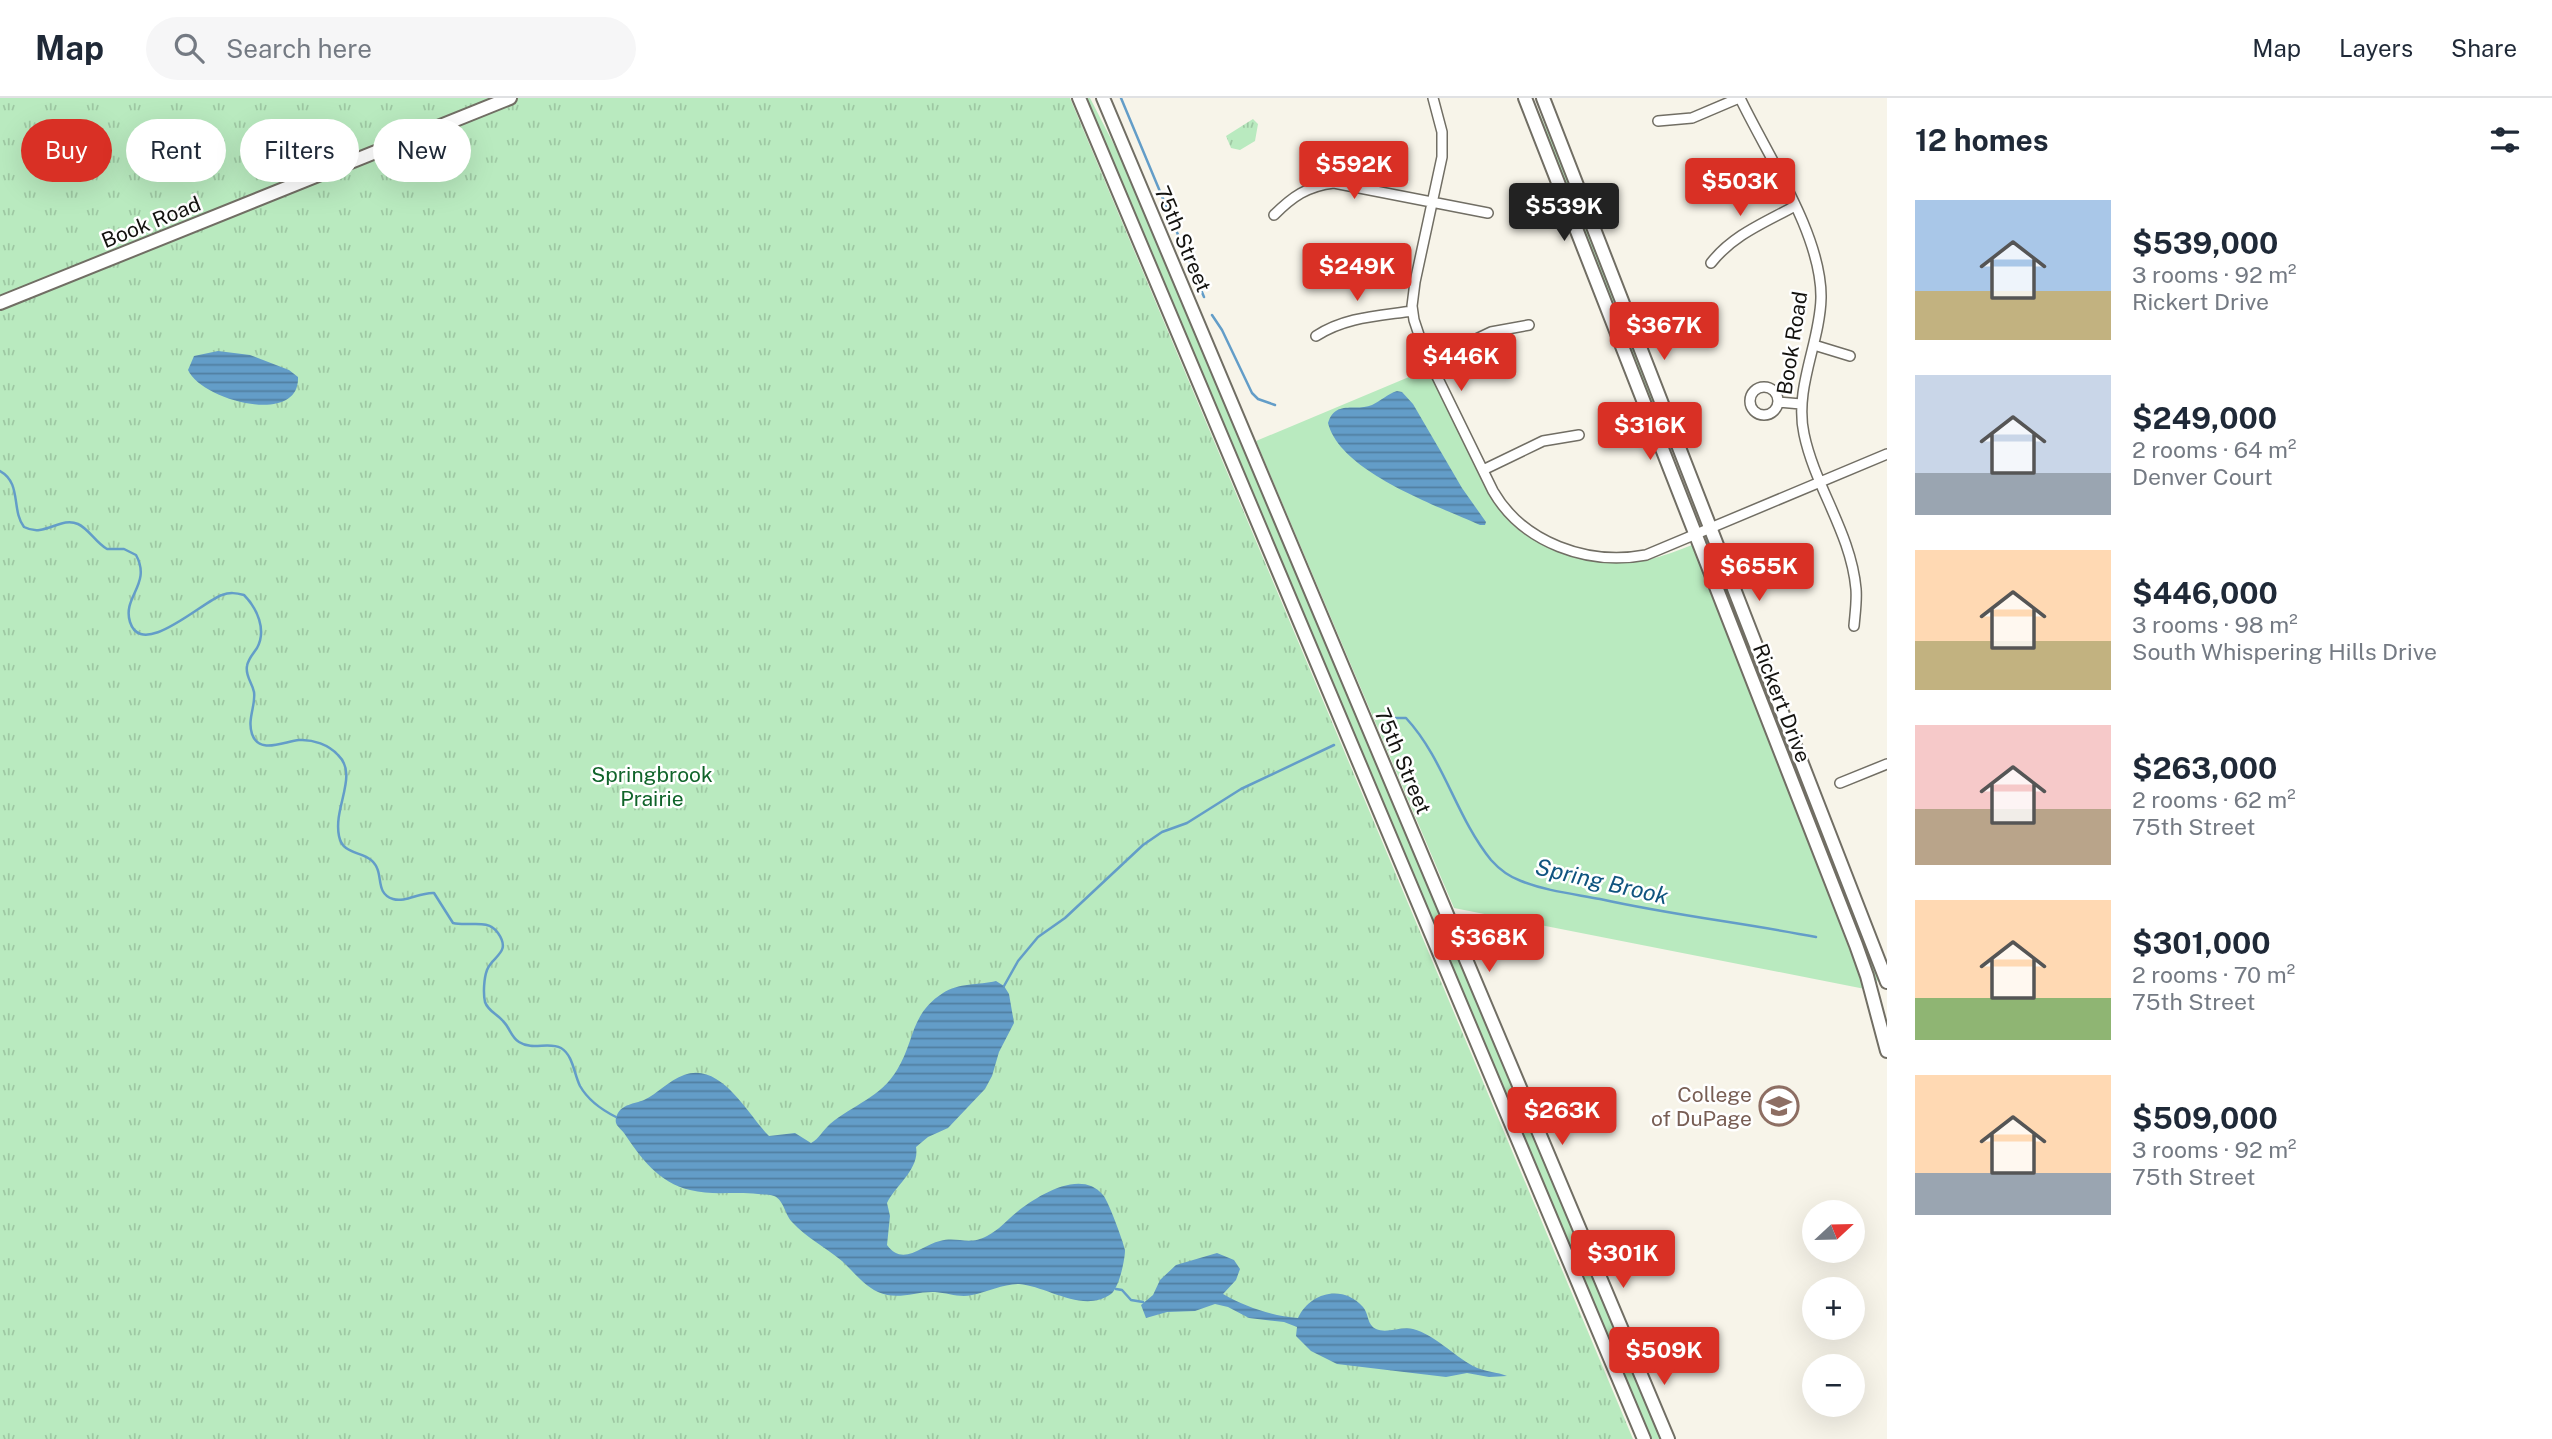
<!DOCTYPE html>
<meta charset="utf-8">
<style>
body{margin:0;font-family:"Public Sans",sans-serif;background:#f6f6f7;color:#1f2937;height:100vh;display:flex;flex-direction:column;font-size:26px;white-space:nowrap}
*{box-sizing:border-box;margin:0}
p{font-size:23px;color:#747a83}
.icon{flex:none;width:38px;height:38px;fill:none;stroke:currentColor;stroke-width:2;stroke-linecap:round;stroke-linejoin:round}
.map{position:relative;flex:1;overflow:hidden}
.drawer{display:flex;flex-direction:column;background:#fff;width:665px}
.drawer>*{flex:none}
.hud{position:absolute;left:21px;top:21px;width:665px;height:63px;display:flex;gap:14px}
.needle{width:46px;rotate:68deg}
.fabs{position:absolute;left:1802px;top:1102px;display:grid;gap:14px}
.fabs a{display:grid;place-items:center;width:63px;height:63px;border-radius:50%;background:#fff;box-shadow:0 7px 28px #0002;font-size:35px}
.price{position:absolute;translate:-50% -60px;padding:0 16px;border-radius:7px;background:#d93025;color:#fff;font-size:23px;line-height:46px;filter:drop-shadow(0 2px 4px #0008)}
.price::after{content:'';position:absolute;left:50%;top:42px;width:21px;height:16px;margin-left:-10px;background:inherit;clip-path:polygon(0 0,100% 0,50% 100%)}
.price.active{background:#222;color:#fff}
ul{padding:0;list-style:none}
li{display:flex;align-items:center;gap:21px;height:175px;padding:0 28px}
li span{display:grid;place-items:center;flex:none;width:196px;height:140px;border-radius:0px;color:#555}
li>.icon{margin-inline-start:auto}
span .icon{width:84px;height:84px;fill:#fffc;stroke-width:1}
li b{font-size:30px}
h2{display:flex;justify-content:space-between;align-items:center;height:84px;padding:0 28px;font-size:30px}
.pill{padding:0 24px;border-radius:32px;background:#fff;box-shadow:0 7px 28px #0002;font-size:24px;line-height:63px}
.pill.active{background:#d93025;color:#fff}
header{display:flex;align-items:center;gap:42px;box-sizing:border-box;height:98px;padding:0 35px;background:#fff;border-bottom:2px solid #e0e1e3}
header strong{font-size:33px}
nav{display:flex;gap:38px;margin-inline-start:auto;font-size:24px}
.search{width:490px;height:63px;background:#f6f6f7;display:flex;align-items:center;gap:18px;box-sizing:border-box;padding:0 24px;border-radius:38px;color:#747a83;font-size:26px}
main{display:flex;flex:1;min-height:0}
.map>svg:first-child{display:block}
.grass{fill:#b9eabf}
.park{fill:url(#park-tufts)}
.water{fill:url(#water-rules)}
.lines{fill:none;stroke-linecap:round;stroke-linejoin:round}
.stream{stroke:#639dc8;stroke-width:2.5}
.street-casing{stroke:#716e64;stroke-width:12}
.secondary-casing{stroke:#716e64;stroke-width:16}
.street{stroke:#fff;stroke-width:9}
.secondary{stroke:#fff;stroke-width:12}
.labels{text-anchor:middle;dominant-baseline:central;stroke-width:5;stroke-linejoin:round;paint-order:stroke}
.street-label{font-size:21px;fill:#13120f;stroke:#fff}
.park-label{font-size:21px;fill:#10642a;stroke:#fff}
.education-label{font-size:21px;fill:#785e54;stroke:#fff;text-anchor:end}
.water-label{font-size:23px;font-style:italic;fill:#0f547f;stroke:#fff}
</style>
<header>
<strong>Map</strong>
<div class="search"><svg class="icon" aria-label="search" viewBox="0 0 24 24"><circle cx="10" cy="10" r="6"/><path d="M15 15l6 6"/></svg>Search here</div>
<nav><a>Map</a><a>Layers</a><a>Share</a></nav>
</header>
<main>
<div class="map">
<svg width="1887" height="1341" viewBox="0 0 1887 1341">
<defs>
<pattern id="park-tufts" width="24" height="20" patternUnits="userSpaceOnUse" patternTransform="scale(1.75)"><rect width="24" height="20" fill="#b9eabf"/><path d="M3 7l-1-3M5 7V3M7 7l1-3M15 17l-1-3M17 17v-4M19 17l1-3" fill="none" stroke="#9ec8a3"/></pattern>
<pattern id="water-rules" width="6" height="5" patternUnits="userSpaceOnUse" patternTransform="scale(1.75)"><rect width="6" height="5" fill="#639dc8"/><path d="M0 2.5h6" fill="none" stroke="#507fa1"/></pattern>
</defs>
<rect width="100%" height="100%" fill="#f7f4e9"/>
<path class="grass" d="M1085 0H1090L1127 72 1663 1341H1650Z
M1539 14 1577 99 1674 353 1639 277 1537 15Z
M1428 271C1441 298 1455 326 1468 353 1482 381 1494 413 1520 433 1537 447 1558 452 1579 457 1627 470 1646 465 1692 447L1865 891 1454 810 1256 343Z
M1732 512 1771 594 1879 879 1877 884Z"/>
<path class="park" d="M0 0H1070L1633 1341H0Z
M1253 21 1258 26 1255 43 1240 52 1231 50 1226 38Z"/>
<path class="water" d="M218 253 250 257 289 272 298 279C300 329 201 302 188 272L194 258Z
M1397 293 1402 294 1413 306 1462 390 1486 424 1485 427H1480C1438 408 1340 374 1328 325 1335 301 1357 314 1372 307 1381 303 1387 296 1397 293Z
M996 883 1004 888 1009 896 1014 925 999 954 992 978 985 991 948 1030 928 1039 916 1049C920 1071 895 1088 887 1105L890 1118 887 1147C903 1169 922 1147 940 1143 957 1138 969 1148 987 1138 999 1132 1007 1122 1017 1114 1037 1098 1081 1070 1103 1097 1108 1102 1123 1143 1125 1152 1125 1162 1119 1190 1111 1196 1083 1216 1047 1188 1019 1186 1003 1186 988 1194 972 1197 960 1200 948 1195 935 1194 915 1193 898 1203 878 1194 863 1187 854 1174 842 1163 825 1149 807 1140 792 1124 785 1117 784 1102 774 1098 770 1096 763 1097 758 1096 735 1093 713 1098 690 1092 659 1085 640 1059 624 1035 619 1028 613 1027 617 1017 622 1006 634 1006 644 1002 657 996 668 983 684 977 721 963 748 1017 769 1038L795 1035 811 1045C819 1041 823 1032 830 1026 853 1007 881 999 897 972 915 943 910 916 943 895 958 885 979 887 996 883Z
M1217 1155 1234 1162 1240 1171 1236 1182 1223 1196C1246 1209 1272 1218 1298 1220 1310 1194 1343 1186 1363 1209 1369 1216 1367 1227 1376 1231 1387 1236 1401 1228 1413 1231 1435 1237 1453 1257 1473 1268 1484 1274 1498 1274 1507 1278L1489 1279 1467 1275 1446 1279 1337 1266 1311 1253 1296 1238 1297 1229 1284 1224 1249 1220 1228 1209 1215 1206 1195 1213 1167 1214 1146 1220 1141 1207 1153 1197 1160 1182 1176 1167Z"/>
<g class="lines">
<path class="stream" d="M1121 0 1204 199
M1212 217 1222 232 1252 295 1258 301 1275 307
M0 373C22 385 11 412 24 429 45 440 60 418 78 426 89 431 96 445 107 451H124L136 457C152 486 122 499 130 524 142 562 203 503 222 497 230 494 236 495 244 497 257 510 267 532 257 550 253 556 248 561 247 568 245 578 252 584 254 594 256 607 247 621 252 636 259 657 285 643 299 642 313 641 329 647 338 657 359 677 333 709 339 738 343 760 369 751 377 770 382 781 377 796 393 801 405 805 420 794 434 795L453 825C469 829 488 820 498 835 512 855 492 858 487 872 484 880 483 895 485 904 488 913 497 916 503 923 510 930 511 939 519 944 533 953 548 943 561 950 573 957 574 976 580 988 588 1002 602 1012 616 1019
M1382 626 1395 620H1406C1444 661 1456 719 1491 762 1499 771 1510 779 1521 783 1546 793 1574 796 1600 801 1671 817 1744 825 1816 839
M1004 888 1018 863 1038 839 1065 820 1143 747 1162 734 1187 725 1241 691 1334 647
M1116 1191 1122 1192 1131 1202 1143 1204"/>
<g class="street-casing">
<path id="street" d="M1433 0 1442 34V59L1415 184 1412 208 1414 222 1424 252 1493 393C1523 445 1588 468 1646 457L1887 356
M1740 0C1767 57 1822 137 1821 200 1820 245 1794 290 1804 336 1815 389 1851 435 1856 491 1857 503 1855 516 1854 528
M1658 23 1692 20 1739 0
M1274 117C1292 99 1307 88 1334 85L1488 115
M1711 165C1733 137 1764 125 1795 108
M1316 238C1345 219 1378 218 1412 213
M1814 247 1850 258
M1430 263 1491 234 1529 227
M1750 303a14 14 0 1 1 28 0a14 14 0 1 1-28 0Z
M1778 304 1801 306
M1483 372 1543 343 1579 337
M1840 685 1887 666"/>
</g>
<g class="secondary-casing">
<path id="secondary" d="M1079 0 1644 1341
M1103 0 1668 1341
M1525 0 1856 847 1867 878 1887 953
M1543 0 1887 884
M0 205 510 0"/>
</g>
<use href="#street" class="street"/>
<use href="#secondary" class="secondary"/>
</g>
<defs>
<g id="university-ring" transform="scale(2.0125)"><circle r="9.5" fill="#fff" stroke="#8d6e63" stroke-width="1.5"/><path d="M0-5L7-2L0 1L-7-2ZM-4 1L0 2.5L4 1V4Q0 6-4 4Z" fill="#8d6e63"/></g>
</defs>
<g fill-rule="evenodd">
<use href="#university-ring" x="1779" y="1008"/>
</g>
<g class="labels">
<g class="street-label">
<text transform="translate(151 124) rotate(-22)">Book Road</text>
<text transform="translate(1183 141) rotate(67)">75th Street</text>
<text transform="translate(1792 245) rotate(-81)">Book Road</text>
<text transform="translate(1782 605) rotate(69)">Rickert Drive</text>
<text transform="translate(1403 663) rotate(67)">75th Street</text>
</g>
<g class="park-label">
<text x="652" y="676">Springbrook<tspan x="652" dy="24">Prairie</tspan></text>
</g>
<g class="education-label">
<text x="1752" y="996">College<tspan x="1752" dy="24">of DuPage</tspan></text>
</g>
<g class="water-label">
<text transform="translate(1602 783) rotate(13)">Spring Brook</text>
</g>
</g>
</svg>
<div class="fabs">
<a><svg class="needle" viewBox="-14 -14 28 28"><path d="M0-13l5 13h-10z" fill="#e53935"/><path d="M0 13l5-13h-10z" fill="#747a83"/></svg></a>
<a>+</a>
<a>−</a>
</div>
<b class="price" style="left:1354px;top:103px">$592K</b>
<b class="price" style="left:1740px;top:120px">$503K</b>
<b class="price active" style="left:1564px;top:145px">$539K</b>
<b class="price" style="left:1357px;top:205px">$249K</b>
<b class="price" style="left:1664px;top:264px">$367K</b>
<b class="price" style="left:1461px;top:295px">$446K</b>
<b class="price" style="left:1650px;top:364px">$316K</b>
<b class="price" style="left:1759px;top:505px">$655K</b>
<b class="price" style="left:1489px;top:876px">$368K</b>
<b class="price" style="left:1562px;top:1049px">$263K</b>
<b class="price" style="left:1623px;top:1192px">$301K</b>
<b class="price" style="left:1664px;top:1289px">$509K</b>
<div class="hud">
<a class="pill active">Buy</a>
<a class="pill">Rent</a>
<a class="pill">Filters</a>
<a class="pill">New</a>
</div>
</div>
<section class="drawer">
<h2>12 homes<svg class="icon" aria-label="filters" viewBox="0 0 24 24"><path d="M4 7h16M4 17h16"/><circle cx="9" cy="7" r="2"/><circle cx="15" cy="17" r="2"/></svg></h2>
<ul>
<li><span style="background:linear-gradient(#a9c7e8 65%,#c2b280 0)"><svg class="icon" aria-label="home" viewBox="0 0 24 24"><path d="M3 11l9-7 9 7M6 9v11h12V9"/></svg></span><div><b>$539,000</b><p>3 rooms · 92 m²</p><p>Rickert Drive</p></div></li>
<li><span style="background:linear-gradient(#c9d6e8 70%,#9aa5b1 0)"><svg class="icon" aria-label="home" viewBox="0 0 24 24"><path d="M3 11l9-7 9 7M6 9v11h12V9"/></svg></span><div><b>$249,000</b><p>2 rooms · 64 m²</p><p>Denver Court</p></div></li>
<li><span style="background:linear-gradient(#ffd9b3 65%,#c2b280 0)"><svg class="icon" aria-label="home" viewBox="0 0 24 24"><path d="M3 11l9-7 9 7M6 9v11h12V9"/></svg></span><div><b>$446,000</b><p>3 rooms · 98 m²</p><p>South Whispering Hills Drive</p></div></li>
<li><span style="background:linear-gradient(#f6c9c9 60%,#b9a48a 0)"><svg class="icon" aria-label="home" viewBox="0 0 24 24"><path d="M3 11l9-7 9 7M6 9v11h12V9"/></svg></span><div><b>$263,000</b><p>2 rooms · 62 m²</p><p>75th Street</p></div></li>
<li><span style="background:linear-gradient(#ffd9b3 70%,#8fb573 0)"><svg class="icon" aria-label="home" viewBox="0 0 24 24"><path d="M3 11l9-7 9 7M6 9v11h12V9"/></svg></span><div><b>$301,000</b><p>2 rooms · 70 m²</p><p>75th Street</p></div></li>
<li><span style="background:linear-gradient(#ffd9b3 70%,#9aa5b1 0)"><svg class="icon" aria-label="home" viewBox="0 0 24 24"><path d="M3 11l9-7 9 7M6 9v11h12V9"/></svg></span><div><b>$509,000</b><p>3 rooms · 92 m²</p><p>75th Street</p></div></li>
</ul>
</section>
</main>
